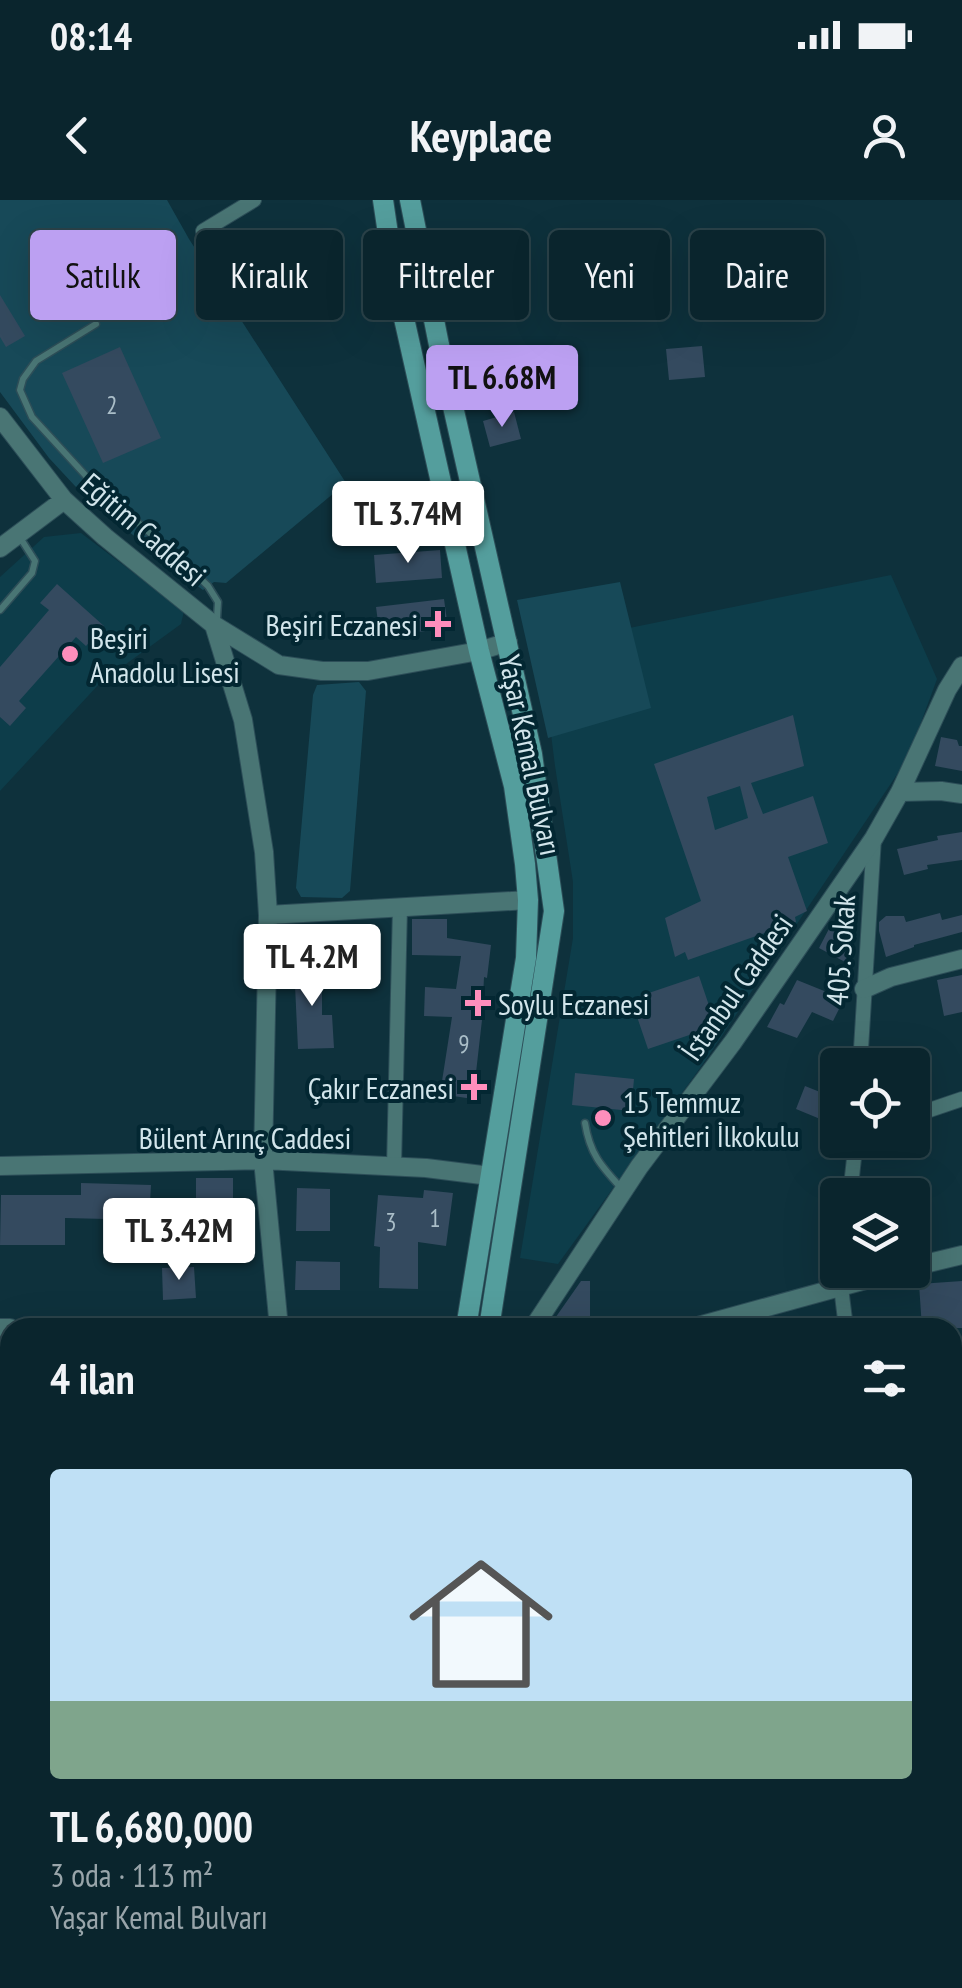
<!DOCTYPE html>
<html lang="tr">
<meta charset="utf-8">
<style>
body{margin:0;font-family:"PT Sans Narrow",sans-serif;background:#183139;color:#f1f3f6;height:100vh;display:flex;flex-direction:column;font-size:38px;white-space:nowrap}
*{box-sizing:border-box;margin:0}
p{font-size:32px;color:#99a5aa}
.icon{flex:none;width:55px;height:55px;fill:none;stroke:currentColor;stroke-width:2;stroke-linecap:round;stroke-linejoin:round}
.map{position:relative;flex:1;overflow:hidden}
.sheet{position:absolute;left:0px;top:1118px;width:962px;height:672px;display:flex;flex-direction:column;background:#0a252d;border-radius:30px 30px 0 0;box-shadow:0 10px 40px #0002,0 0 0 2px #2a4249}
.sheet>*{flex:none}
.guide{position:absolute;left:30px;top:30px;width:902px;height:90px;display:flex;gap:20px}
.controls{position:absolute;left:820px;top:848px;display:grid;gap:20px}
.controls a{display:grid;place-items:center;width:110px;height:110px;border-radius:10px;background:#0a252d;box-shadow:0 10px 40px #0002,0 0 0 2px #2a4249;font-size:50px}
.price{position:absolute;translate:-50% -85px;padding:0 22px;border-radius:10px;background:#fff;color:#222;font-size:32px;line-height:65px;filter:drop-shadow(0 2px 5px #0008)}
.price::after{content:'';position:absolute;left:50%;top:60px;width:30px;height:22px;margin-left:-15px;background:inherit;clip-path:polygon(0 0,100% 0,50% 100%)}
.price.current{background:#bca0f2;color:#111}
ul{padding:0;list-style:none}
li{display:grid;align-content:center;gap:20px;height:530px;padding:0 50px}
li+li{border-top:2px solid #2a4249}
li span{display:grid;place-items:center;height:310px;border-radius:10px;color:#555}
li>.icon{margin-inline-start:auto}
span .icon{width:180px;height:180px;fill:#fffc;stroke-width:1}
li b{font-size:42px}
h2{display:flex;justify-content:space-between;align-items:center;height:120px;padding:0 50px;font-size:42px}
.chip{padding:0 35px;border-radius:10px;background:#0a252d;box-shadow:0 10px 40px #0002,0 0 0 2px #2a4249;font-size:35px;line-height:90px}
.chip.current{background:#bca0f2;color:#111}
.status{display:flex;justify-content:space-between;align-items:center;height:70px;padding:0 50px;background:#0a252d;direction:ltr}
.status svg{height:28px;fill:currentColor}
header{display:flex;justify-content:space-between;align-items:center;height:130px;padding:0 50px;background:#0a252d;font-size:45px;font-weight:800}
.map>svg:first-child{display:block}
.built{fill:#0d3d4a}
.green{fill:#174958}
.building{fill:#344a5f;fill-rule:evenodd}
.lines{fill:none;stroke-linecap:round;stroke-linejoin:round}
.service-casing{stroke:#2d4e58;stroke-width:9}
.minor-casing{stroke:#2d4e58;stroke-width:16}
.tertiary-casing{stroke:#2d4e58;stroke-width:20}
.secondary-casing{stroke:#2d4e58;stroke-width:22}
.trunk-casing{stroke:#2d4e58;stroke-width:25}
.service{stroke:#497574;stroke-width:6}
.minor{stroke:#497574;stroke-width:14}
.tertiary{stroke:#497574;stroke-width:18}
.secondary{stroke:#549e9d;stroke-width:20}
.trunk{stroke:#5cccca;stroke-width:22}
.poi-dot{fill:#fe8ebc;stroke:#032732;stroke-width:4}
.labels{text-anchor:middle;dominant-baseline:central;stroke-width:8;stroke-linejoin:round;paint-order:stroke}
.number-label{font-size:25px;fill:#aabec8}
.street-label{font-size:30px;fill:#d2e5eb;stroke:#032732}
.poi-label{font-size:30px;fill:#d2e5eb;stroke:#032732;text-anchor:start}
</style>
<div class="status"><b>08:14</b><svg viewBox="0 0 49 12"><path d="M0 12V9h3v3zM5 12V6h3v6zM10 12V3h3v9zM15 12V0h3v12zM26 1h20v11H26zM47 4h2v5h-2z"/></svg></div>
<header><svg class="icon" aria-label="back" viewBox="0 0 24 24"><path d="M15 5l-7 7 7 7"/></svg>Keyplace<svg class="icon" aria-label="person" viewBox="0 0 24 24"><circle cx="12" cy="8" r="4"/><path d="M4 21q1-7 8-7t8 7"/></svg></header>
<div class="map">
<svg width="962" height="1788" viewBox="0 0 962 1788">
<rect width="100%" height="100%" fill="#0e313c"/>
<path class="built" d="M81 333 184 411 181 424 100 483 0 591V377L44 337Z
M891 375 937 479 908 558 703 864 558 1064 520 1058 573 738V682L555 566 540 446Z"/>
<path class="green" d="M0 0H167L189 39 346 283 226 383 214 382 203 390 172 368 75 286 49 258 0 192Z
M620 382 651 508 548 538 517 400Z
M359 482 366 491 350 691 342 698 301 697 296 688 313 495 317 485Z"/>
<path class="building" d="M493 67 497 101 464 105 459 72Z
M0 95 25 136 6 147 0 137Z
M702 146 705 177 669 180 666 149Z
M120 147 161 238 103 263 62 173Z
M514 212 521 239 490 247 483 221Z
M440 350 442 378 376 383 374 355Z
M57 384 104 426 86 446 76 437 19 501 26 508 10 526 0 517V467L49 410 40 403Z
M444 399 448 428 380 437 376 407Z
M793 515 804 566 751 583 763 614 813 596 828 643 788 657 807 711 795 717 796 722 688 760 685 752 675 757 665 718 701 701 654 564ZM740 586 748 618 715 630 707 597Z
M941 537 957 540 959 546H962V571L935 566Z
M962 632V660L927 665 928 669 904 675 897 649 938 640 937 636Z
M940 713 942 720 962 715V732L914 745V747L886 757 879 731V722L886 716H904L906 722Z
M412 719H447V738L491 745 487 778 484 777 482 820 473 899 440 894 452 817 424 816 425 787 456 789 461 756 412 755Z
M832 723 857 736 845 762 819 748Z
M294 764 322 765V815H332L334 848 298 849Z
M962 775V812L944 816 937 780Z
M699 776 716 826 648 849 631 799Z
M797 780 844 799 833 821 812 812 797 838 767 827 780 803 784 805Z
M575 873 634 879 631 911 572 905Z
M805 886 835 898 825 921 796 909Z
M196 978H233V1023H196Z
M81 983 151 985 149 1020 65 1018V1045H0L1 995H81Z
M297 988 330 989V1031H296Z
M424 990 453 993 446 1046 418 1042V1089L379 1088 380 1047 374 1046 378 995 423 998Z
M296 1061 340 1062V1090H295Z
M194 1067 196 1098 163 1100 162 1068Z
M581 1081H590V1118L551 1124Z
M962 1081V1128H922L919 1084Z"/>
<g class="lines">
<g class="service-casing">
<path id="service" d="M96 124 36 161 23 179 20 190 32 217 98 289 177 356 208 386 218 402 217 418 215 424
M0 410 32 373 35 361 19 336
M585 923C590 955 602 967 623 990"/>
</g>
<g class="minor-casing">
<path id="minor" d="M203 31 254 0
M860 865 874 638
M912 916 962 899
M394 967 400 707
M850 995 856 940
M843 1070 841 1087 846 1128
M959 1432 962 1446
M952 1532 962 1531
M186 1780 188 1788
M531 1780 532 1788"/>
</g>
<g class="tertiary-casing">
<path id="tertiary" d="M0 217 64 300 105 337 214 425 279 465 322 471H368L479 451 508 442
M0 348 64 300
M214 425 243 520 264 652 268 715 263 960 279 1128
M900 592 941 591 962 594
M268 715 528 700
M864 789 891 777 962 759
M0 966 263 960 426 968 490 976
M912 1067 962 1055
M0 1128H10
M533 1128 639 967 733 842 874 638 900 592 947 490 962 466
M691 1128 902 1070
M939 1788 962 1782"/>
</g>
<g class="secondary-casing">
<path id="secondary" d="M383 0 394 74 479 451 514 586 525 664 528 700 526 758 466 1128
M410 0 439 145 532 554 554 711 489 1128
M0 1753 10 1743
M18 1780 19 1788"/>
</g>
<g class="trunk-casing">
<path id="trunk" d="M952 1323H962
M0 1335H10
M952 1351 962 1350
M0 1369H10"/>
</g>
<use href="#service" class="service"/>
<use href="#minor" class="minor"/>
<use href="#tertiary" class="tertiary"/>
<use href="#secondary" class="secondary"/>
<use href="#trunk" class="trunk"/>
</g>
<g class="poi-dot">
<path d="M433 409h10v10h10v10h-10v10h-10v-10h-10v-10h10z"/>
<circle cx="70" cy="454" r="10"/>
<path d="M473 788h10v10h10v10h-10v10h-10v-10h-10v-10h10z"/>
<path d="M469 872h10v10h10v10h-10v10h-10v-10h-10v-10h10z"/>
<circle cx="603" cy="918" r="10"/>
</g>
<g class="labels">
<g class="number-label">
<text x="112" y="205">2</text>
<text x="464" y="844">9</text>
<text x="435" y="1018">1</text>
<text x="391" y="1022">3</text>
</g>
<g class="street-label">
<text transform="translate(144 329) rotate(41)">Eğitim Caddesi</text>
<text transform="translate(531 555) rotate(78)">Yaşar Kemal Bulvarı</text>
<text transform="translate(840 750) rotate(-86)">405. Sokak</text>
<text transform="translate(736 787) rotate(-55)">İstanbul Caddesi</text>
<text x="245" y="937">Bülent Arınç Caddesi</text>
</g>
<g class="poi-label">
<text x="418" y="424" text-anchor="end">Beşiri Eczanesi</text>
<text x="90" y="437">Beşiri<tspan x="90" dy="34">Anadolu Lisesi</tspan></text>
<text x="498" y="803">Soylu Eczanesi</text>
<text x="454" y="887" text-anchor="end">Çakır Eczanesi</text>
<text x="623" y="901">15 Temmuz<tspan x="623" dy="34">Şehitleri İlkokulu</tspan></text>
</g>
</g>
</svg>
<div class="controls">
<a><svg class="icon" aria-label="locate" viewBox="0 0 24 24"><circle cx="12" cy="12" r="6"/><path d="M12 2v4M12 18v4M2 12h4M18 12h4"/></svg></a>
<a><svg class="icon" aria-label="layers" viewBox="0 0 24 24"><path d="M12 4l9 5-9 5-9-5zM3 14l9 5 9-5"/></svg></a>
</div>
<b class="price current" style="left:502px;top:230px">TL 6.68M</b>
<b class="price" style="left:408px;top:366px">TL 3.74M</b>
<b class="price" style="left:312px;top:809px">TL 4.2M</b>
<b class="price" style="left:179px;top:1083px">TL 3.42M</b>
<div class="guide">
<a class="chip current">Satılık</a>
<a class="chip">Kiralık</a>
<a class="chip">Filtreler</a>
<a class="chip">Yeni</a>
<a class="chip">Daire</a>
</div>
<section class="sheet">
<h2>4 ilan<svg class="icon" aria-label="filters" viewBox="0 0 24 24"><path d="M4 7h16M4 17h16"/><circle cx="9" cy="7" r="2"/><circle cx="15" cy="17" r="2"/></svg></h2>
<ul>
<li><span style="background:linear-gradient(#bfe0f5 75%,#7fa58c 0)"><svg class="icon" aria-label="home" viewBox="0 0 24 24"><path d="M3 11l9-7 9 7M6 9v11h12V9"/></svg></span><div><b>TL 6,680,000</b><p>3 oda · 113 m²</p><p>Yaşar Kemal Bulvarı</p></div></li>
</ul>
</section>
</div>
